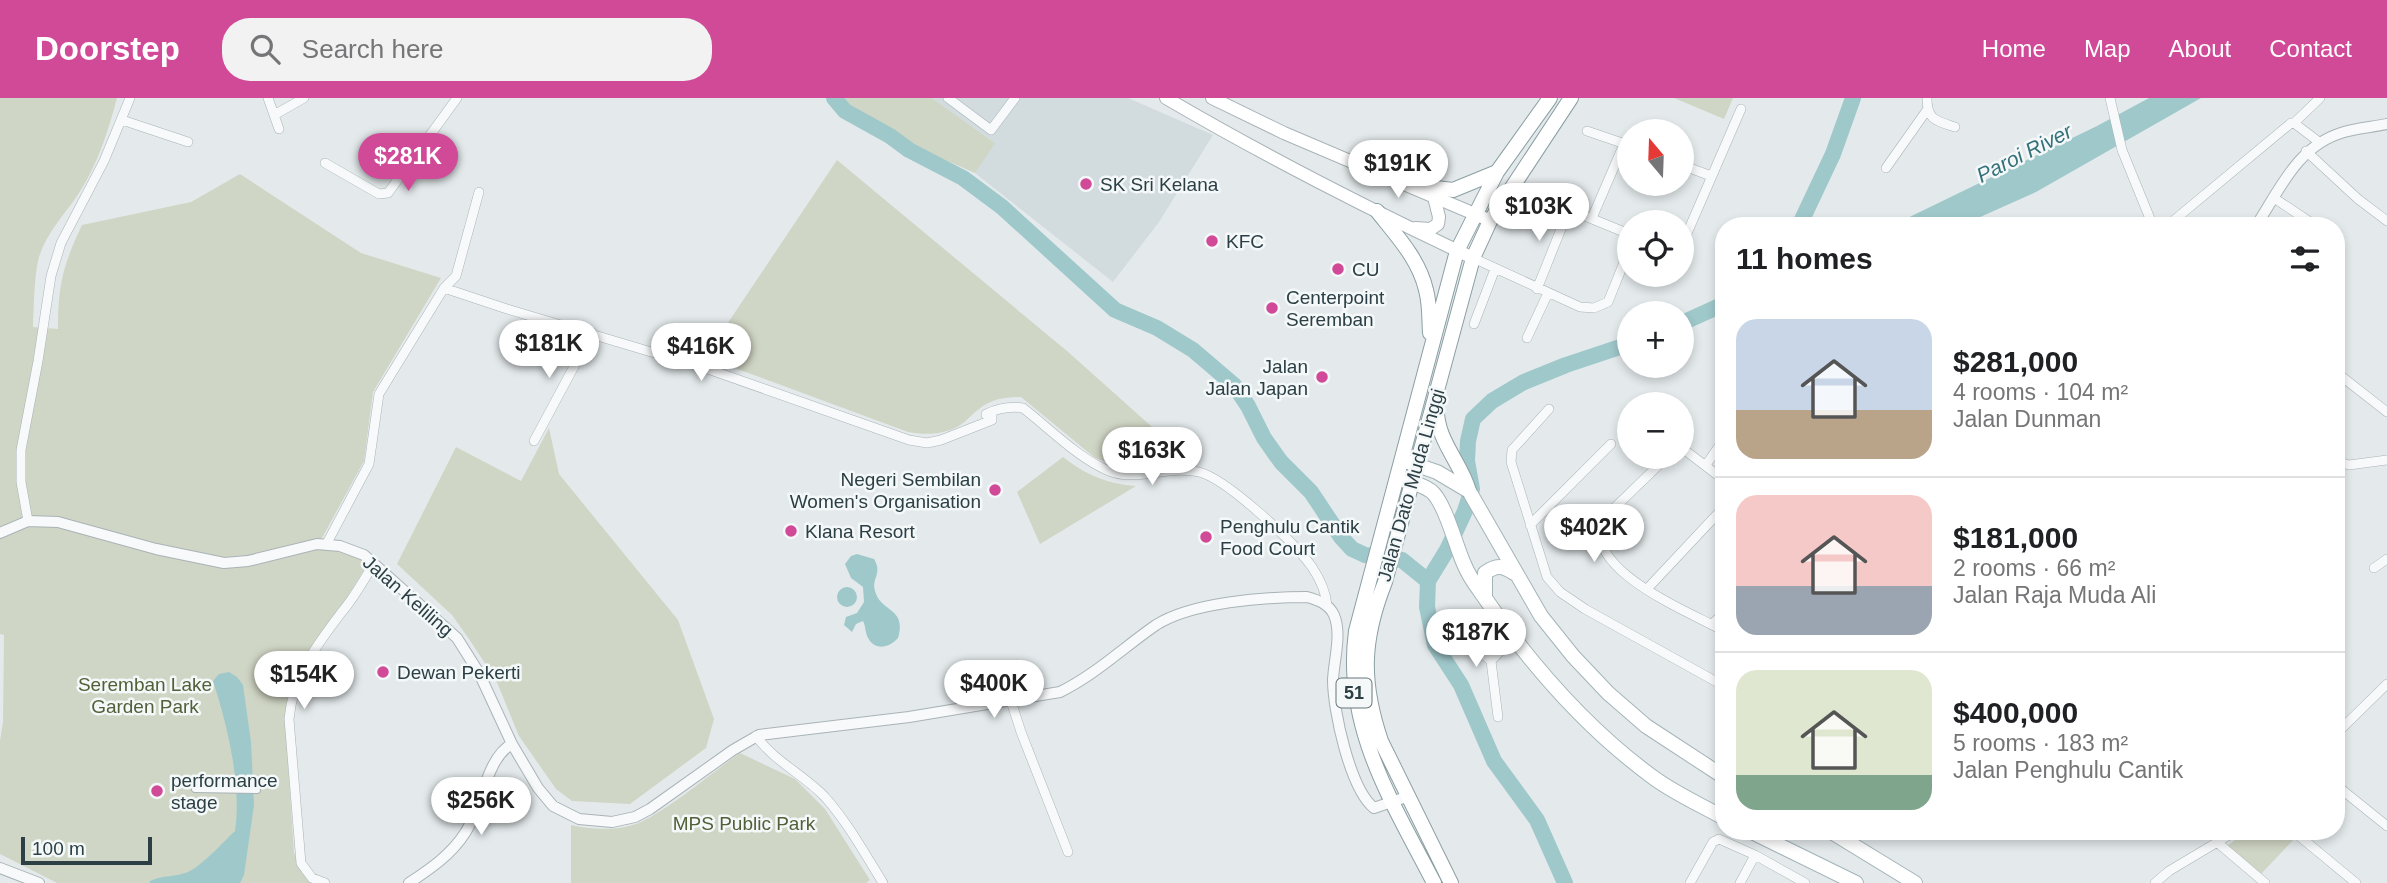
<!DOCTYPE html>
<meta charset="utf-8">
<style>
body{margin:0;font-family:Helvetica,sans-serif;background:#f2f2f2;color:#202124;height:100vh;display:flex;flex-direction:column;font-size:26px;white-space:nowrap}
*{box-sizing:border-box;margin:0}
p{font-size:23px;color:#757577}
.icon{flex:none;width:38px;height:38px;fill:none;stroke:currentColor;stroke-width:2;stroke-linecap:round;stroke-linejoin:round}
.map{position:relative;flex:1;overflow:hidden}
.details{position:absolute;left:1715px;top:119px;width:630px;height:623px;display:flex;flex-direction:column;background:#fff;border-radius:28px;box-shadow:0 4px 10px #0003}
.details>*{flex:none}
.needle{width:46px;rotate:341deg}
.controls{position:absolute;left:1617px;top:21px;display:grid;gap:14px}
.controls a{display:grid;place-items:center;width:77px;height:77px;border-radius:50%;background:#fff;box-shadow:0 4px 10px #0003;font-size:35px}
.scale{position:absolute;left:21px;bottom:18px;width:131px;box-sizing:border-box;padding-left:7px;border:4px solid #2b3f45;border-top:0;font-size:19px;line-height:24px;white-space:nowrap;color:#2b3f45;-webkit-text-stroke:5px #f4f8f9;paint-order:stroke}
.price{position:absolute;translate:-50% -60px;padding:0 16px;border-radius:24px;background:#fff;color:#222;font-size:23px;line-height:46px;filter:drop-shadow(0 2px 4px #0008)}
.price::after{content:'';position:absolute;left:50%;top:42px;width:21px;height:16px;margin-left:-10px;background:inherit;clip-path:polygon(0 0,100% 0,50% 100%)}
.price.selected{background:#d04a98;color:#fff}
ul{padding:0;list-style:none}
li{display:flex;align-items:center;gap:21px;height:175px;padding:0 21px}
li+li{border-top:2px solid #e0e0e0}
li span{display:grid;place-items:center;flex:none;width:196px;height:140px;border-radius:21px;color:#555}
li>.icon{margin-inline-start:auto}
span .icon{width:84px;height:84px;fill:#fffc;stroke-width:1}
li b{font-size:30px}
h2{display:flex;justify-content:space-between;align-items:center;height:84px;padding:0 21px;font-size:30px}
header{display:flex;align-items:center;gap:42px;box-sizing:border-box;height:98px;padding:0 35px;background:#d04a98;color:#fff}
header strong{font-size:33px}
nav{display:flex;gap:38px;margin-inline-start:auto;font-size:24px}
.search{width:490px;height:63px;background:#f2f2f2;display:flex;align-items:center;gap:18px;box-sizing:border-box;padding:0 24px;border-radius:28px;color:#757577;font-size:26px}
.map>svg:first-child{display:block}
.built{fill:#d2dbde}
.green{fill:#d0d6c5}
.water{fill:#9fc8cb}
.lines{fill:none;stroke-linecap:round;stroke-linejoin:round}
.river{stroke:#9fc8cb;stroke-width:16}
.pedestrian-casing{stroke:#a9b3b7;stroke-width:8}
.minor-casing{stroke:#a9b3b7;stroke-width:10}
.tertiary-casing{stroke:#a9b3b7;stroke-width:12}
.secondary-casing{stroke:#a9b3b7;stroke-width:14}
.primary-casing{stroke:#a3b4b8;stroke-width:16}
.trunk-casing{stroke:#8b9fa3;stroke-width:16}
.pedestrian{stroke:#f7f9fa;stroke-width:6}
.minor{stroke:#f7f9fa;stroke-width:9}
.tertiary{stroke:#f7f9fa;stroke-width:10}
.secondary{stroke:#fff;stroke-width:12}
.primary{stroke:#fff;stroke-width:14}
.trunk{stroke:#fff;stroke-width:14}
.poi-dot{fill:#d04a98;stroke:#f4f8f9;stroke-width:2.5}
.labels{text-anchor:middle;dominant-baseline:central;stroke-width:5;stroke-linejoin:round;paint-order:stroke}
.shield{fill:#f4f8f9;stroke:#67767b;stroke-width:2}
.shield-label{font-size:18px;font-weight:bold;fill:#2b3f45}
.poi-label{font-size:19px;fill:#2b3f45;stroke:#f4f8f9;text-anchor:start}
.street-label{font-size:19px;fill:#2b3f45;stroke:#f4f8f9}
.park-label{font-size:19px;fill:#516038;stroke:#f4f8f9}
.water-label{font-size:21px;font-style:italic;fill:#357179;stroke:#f4f8f9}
</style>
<header>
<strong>Doorstep</strong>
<div class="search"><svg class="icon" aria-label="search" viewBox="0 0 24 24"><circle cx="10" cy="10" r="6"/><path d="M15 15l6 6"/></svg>Search here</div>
<nav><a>Home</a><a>Map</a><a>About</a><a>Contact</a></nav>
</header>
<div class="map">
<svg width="2387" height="785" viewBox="0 0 2387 785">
<rect width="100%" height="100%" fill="#e4eaec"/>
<path class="built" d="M932 0H1128L1213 37 1159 124 1113 184 975 75 994 44Z"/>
<path class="green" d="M0 0H117C108 34 98 65 79 95 65 116 47 134 39 159 34 178 34 210 33 229L58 231C58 187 63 167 82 127L191 104 240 76 361 155 441 180 373 294 364 363 322 440 249 461 199 459 59 419 0 431Z
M844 0H932L995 45 975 75 913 48 888 29 854 11Z
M1674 0H1733L1724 21Z
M837 62 1067 253 1188 361C1157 364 1122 374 1094 359L1021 299C1005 299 991 301 979 311 971 317 965 325 957 329 941 337 925 337 908 334L705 259Z
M549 330 559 376 678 522 714 621 706 650 630 706 572 703 556 691 519 638 496 582 469 541 452 517 397 466 456 349 521 383Z
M1063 359C1085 377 1108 386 1136 388L1040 446 1017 394Z
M55 426 221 467 326 447 369 464 298 577 285 620 294 755 302 775 314 785H57L0 756V643L3 624 4 537 0 536V441L23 427Z
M740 655 795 681 825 711 870 782 866 785H571V727C592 732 621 733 641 724 675 707 708 677 740 655Z
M2247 733H2289L2296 739 2261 776 2227 748Z"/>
<path class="water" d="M2149 0H2201L2036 94 1960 128H1891L2097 28Z
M857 456 874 461C883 476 871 480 875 493 881 515 907 509 898 540 890 549 876 554 868 540 865 535 866 529 863 523L856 526 852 534 844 527 846 519 857 515 864 504 863 489 851 480 845 466 851 458Z
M837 499a10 10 0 1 1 20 0a10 10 0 1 1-20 0Z
M229 574 237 579 243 587 251 644 254 707 244 777 240 785H150V783C163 777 176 779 188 774 203 767 222 745 235 733 242 687 227 626 213 583L219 576Z"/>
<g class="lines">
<path class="river" d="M834 0 845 13 890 38 909 52 963 80 1002 109 1115 212 1157 230 1193 252 1234 287 1248 308 1264 340 1281 364 1311 394 1341 439 1352 451 1365 457 1402 462 1428 483
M1799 128 1833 56 1853 0
M1682 225 1724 206
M1565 785 1537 722 1494 663 1461 587 1435 547 1427 509 1428 483 1447 452 1465 413 1472 391 1467 363 1468 343 1473 321 1492 303 1524 284 1566 267 1629 246"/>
<g class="pedestrian-casing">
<path id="pedestrian" d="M195 691 257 692"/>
</g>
<g class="minor-casing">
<path id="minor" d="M268 0 279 31
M948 0 991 32 1015 0
M1927 0C1927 22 1936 23 1955 29
M2110 0 2122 52 2153 128
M274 17 304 0
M122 22 188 44
M2294 25 2320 0
M1587 33 1628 47
M2306 53 2358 101 2387 123
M325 65 379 96 388 95 457 0
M1682 67 1711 78
M1886 70 1927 12
M1536 98 1629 136
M2274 100 2316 128
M1592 120 1624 46
M2167 128 2291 25H2294L2319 44
M2336 143 2338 146 2336 153
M1682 147 1741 11
M1473 160 1580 209 1594 210 1608 204 1629 152
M444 190 507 211 705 270 909 342 927 345 941 342 992 322V317H986
M1537 191 1569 111
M1474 226 1495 171
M1527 240 1548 195
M2341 278 2387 314
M1549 311 1512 352 1511 364 1547 479 1560 494 1585 511 1724 588
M986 316C999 310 1010 308 1023 310 1049 330 1079 361 1109 373 1136 384 1170 367 1199 374 1227 381 1294 444 1312 469 1320 481 1326 493 1327 508
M534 343 592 235
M1682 350 1724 382
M1667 359 1606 418C1574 469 1690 514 1724 533
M2336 363 2349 367 2387 362
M1706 367 1724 341
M28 423 21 384V352L38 263 51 178 61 145 104 63 130 0
M1530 427 1611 346
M327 445 369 366 379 296 444 190 456 178 479 94
M2374 470 2387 461
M1647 491 1724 409
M1712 526 1724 515
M1476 550 1491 563
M1011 603 1021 634 1068 754
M1498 619 1491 563 1513 540
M2336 636 2387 586
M756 638C774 663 804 677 825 699 848 725 865 756 883 785
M2336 687 2387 728
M2293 733 2356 785
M2218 745 2265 785
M325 785 312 780 301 765 289 621C293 578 316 548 341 515 354 500 364 482 374 465
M1690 785 1713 744 1719 741 1755 757 1805 785
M1740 785 1755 757
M2155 785 2169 773 2236 733"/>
</g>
<g class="tertiary-casing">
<path id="tertiary" d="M2256 128C2280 91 2298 47 2344 34 2357 30 2373 29 2387 26
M0 435 28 423 58 424 156 451 224 465 248 463 317 446 340 448 364 457 457 540 479 575 512 646 538 690 553 708 579 721 612 724 635 719 650 711 733 652 759 637 909 619 1060 594C1095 577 1124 549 1156 527 1192 504 1265 499 1307 499 1318 502 1329 506 1334 517 1342 536 1334 561 1333 582 1333 612 1350 691 1374 710L1406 699
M0 770 39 785
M409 785C430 771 451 757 465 735 482 709 486 660 512 646"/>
</g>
<g class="secondary-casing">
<path id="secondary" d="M1166 0C1265 58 1369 111 1473 160
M1212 0 1284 35 1484 120
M1415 130 1431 131 1438 126 1439 119 1434 99"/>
</g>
<g class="primary-casing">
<path id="primary" d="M1402 362 1437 374 1469 393 1541 518 1573 558 1608 595 1646 628 1724 679
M1397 380C1409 383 1421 386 1431 393 1445 404 1456 449 1464 466 1468 476 1474 485 1480 493 1529 565 1584 629 1654 680 1676 696 1701 707 1724 720
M1485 499V475C1496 467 1502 467 1514 475
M1750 733 1856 785
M1830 733 1915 785"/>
</g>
<g class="trunk-casing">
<path id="trunk" d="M1374 75 1409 80 1436 90 1453 92 1497 74
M1377 113C1396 137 1419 161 1426 192 1430 206 1429 221 1430 235
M1437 308C1435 341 1461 364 1469 393
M1434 785C1392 703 1343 629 1356 533L1457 153 1497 74 1550 0
M1451 785 1381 643C1361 584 1362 542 1385 484L1473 160 1490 123 1571 0"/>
</g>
<use href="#pedestrian" class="pedestrian"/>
<use href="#minor" class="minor"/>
<use href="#tertiary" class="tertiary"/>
<use href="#secondary" class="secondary"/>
<use href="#primary" class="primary"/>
<use href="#trunk" class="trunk"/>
</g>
<g class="poi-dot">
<circle cx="1086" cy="86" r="7"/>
<circle cx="1212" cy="143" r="7"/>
<circle cx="1338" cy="171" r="7"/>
<circle cx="1272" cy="210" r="7"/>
<circle cx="1322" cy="279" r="7"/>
<circle cx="995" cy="392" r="7"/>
<circle cx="791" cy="433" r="7"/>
<circle cx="1206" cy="439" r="7"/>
<circle cx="383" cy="574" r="7"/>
<circle cx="157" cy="693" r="7"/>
</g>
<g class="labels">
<rect class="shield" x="1336.5" y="580.5" width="35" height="29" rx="5"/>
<g class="shield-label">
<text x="1354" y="595">51</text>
</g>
<g class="poi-label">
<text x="1100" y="86">SK Sri Kelana</text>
<text x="1226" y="143">KFC</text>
<text x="1352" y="171">CU</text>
<text x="1286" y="199">Centerpoint<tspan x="1286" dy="22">Seremban</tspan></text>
<text x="1308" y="268" text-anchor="end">Jalan<tspan x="1308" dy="22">Jalan Japan</tspan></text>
<text x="981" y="381" text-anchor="end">Negeri Sembilan<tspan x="981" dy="22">Women's Organisation</tspan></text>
<text x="1220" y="428">Penghulu Cantik<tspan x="1220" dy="22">Food Court</tspan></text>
<text x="805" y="433">Klana Resort</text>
<text x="397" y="574">Dewan Pekerti</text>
<text x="171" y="682">performance<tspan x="171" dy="22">stage</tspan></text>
</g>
<g class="street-label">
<text transform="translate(1411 387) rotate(-74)">Jalan Dato Muda Linggi</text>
<text transform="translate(408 498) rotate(41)">Jalan Keliling</text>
</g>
<g class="park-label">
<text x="145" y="586">Seremban Lake<tspan x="145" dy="22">Garden Park</tspan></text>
<text x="744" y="725">MPS Public Park</text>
</g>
<g class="water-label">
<text transform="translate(2024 55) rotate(-27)">Paroi River</text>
</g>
</g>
</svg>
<div class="controls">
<a><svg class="needle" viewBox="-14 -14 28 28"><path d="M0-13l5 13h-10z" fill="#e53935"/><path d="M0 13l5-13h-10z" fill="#757577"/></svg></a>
<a><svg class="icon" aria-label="locate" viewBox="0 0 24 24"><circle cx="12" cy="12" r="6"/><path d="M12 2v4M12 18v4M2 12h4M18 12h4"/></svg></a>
<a>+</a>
<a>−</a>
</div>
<div class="scale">100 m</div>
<b class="price selected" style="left:408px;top:95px">$281K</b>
<b class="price" style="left:1398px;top:102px">$191K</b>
<b class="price" style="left:1539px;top:145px">$103K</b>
<b class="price" style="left:549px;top:282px">$181K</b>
<b class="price" style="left:701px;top:285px">$416K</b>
<b class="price" style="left:1152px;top:389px">$163K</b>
<b class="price" style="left:1594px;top:466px">$402K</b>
<b class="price" style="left:1476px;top:571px">$187K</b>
<b class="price" style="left:304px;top:613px">$154K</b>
<b class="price" style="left:994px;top:622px">$400K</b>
<b class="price" style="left:481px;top:739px">$256K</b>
<section class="details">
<h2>11 homes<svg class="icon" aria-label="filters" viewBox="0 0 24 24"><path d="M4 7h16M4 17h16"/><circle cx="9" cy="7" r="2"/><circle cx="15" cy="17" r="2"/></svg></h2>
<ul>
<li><span style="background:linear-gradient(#c9d6e8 65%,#b9a48a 0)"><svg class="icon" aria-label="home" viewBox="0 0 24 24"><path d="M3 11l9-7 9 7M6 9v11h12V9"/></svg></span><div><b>$281,000</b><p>4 rooms · 104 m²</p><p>Jalan Dunman</p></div></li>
<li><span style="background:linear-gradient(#f6c9c9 65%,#9aa5b1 0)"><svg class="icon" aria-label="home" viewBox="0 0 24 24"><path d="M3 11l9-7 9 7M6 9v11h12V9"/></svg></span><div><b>$181,000</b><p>2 rooms · 66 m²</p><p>Jalan Raja Muda Ali</p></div></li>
<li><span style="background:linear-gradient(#dfe7d0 75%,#7fa58c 0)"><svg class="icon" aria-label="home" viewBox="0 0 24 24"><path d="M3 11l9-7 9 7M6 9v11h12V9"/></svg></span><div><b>$400,000</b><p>5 rooms · 183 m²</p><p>Jalan Penghulu Cantik</p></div></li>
</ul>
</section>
</div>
